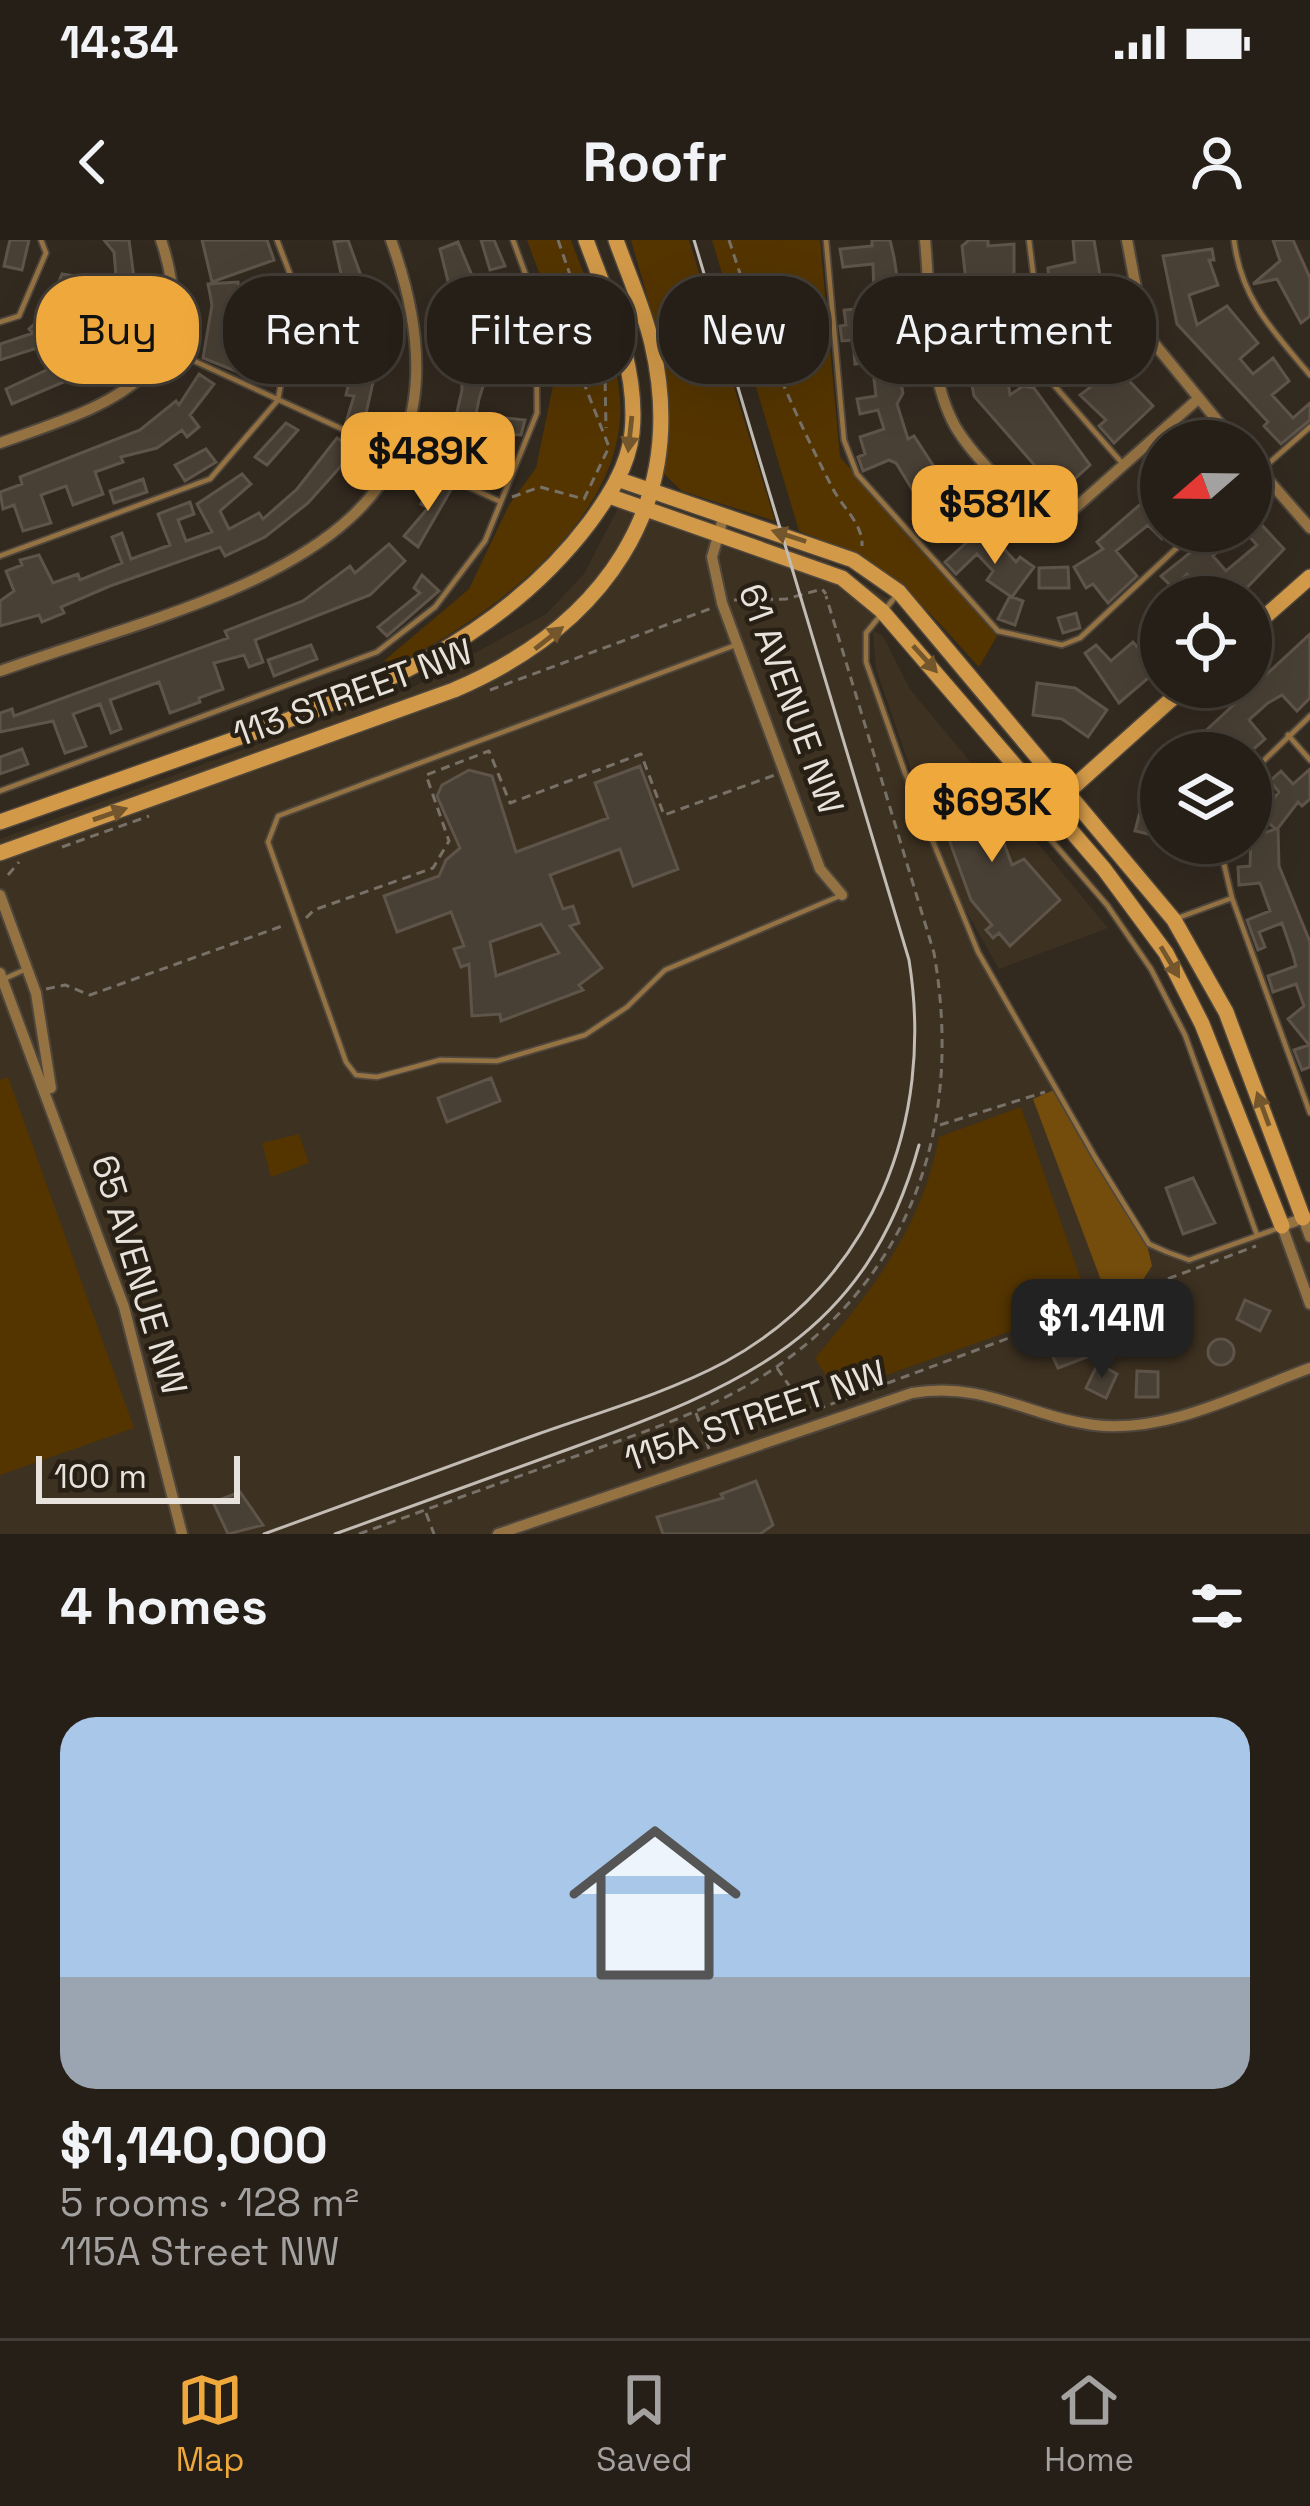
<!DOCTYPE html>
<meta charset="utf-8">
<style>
body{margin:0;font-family:"Space Grotesk",sans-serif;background:#322c24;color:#f1f3f6;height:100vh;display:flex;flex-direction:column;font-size:45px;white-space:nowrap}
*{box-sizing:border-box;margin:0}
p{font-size:39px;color:#a4a2a1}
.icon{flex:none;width:66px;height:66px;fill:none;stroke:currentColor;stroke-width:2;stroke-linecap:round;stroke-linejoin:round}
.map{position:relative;height:1294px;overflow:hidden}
.sheet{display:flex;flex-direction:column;background:#261f17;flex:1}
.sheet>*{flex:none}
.banner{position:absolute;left:36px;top:36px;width:1239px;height:108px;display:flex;gap:24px}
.needle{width:78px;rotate:250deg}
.tools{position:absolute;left:1140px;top:180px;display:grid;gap:24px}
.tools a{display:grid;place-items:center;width:132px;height:132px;border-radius:50%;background:#261f17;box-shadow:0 12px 48px #0002,0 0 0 3px #423d36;font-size:60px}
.scale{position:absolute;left:36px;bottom:30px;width:204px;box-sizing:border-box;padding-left:12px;border:6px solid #e7e2db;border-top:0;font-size:33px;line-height:42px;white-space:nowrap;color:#e7e2db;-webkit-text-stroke:9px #282015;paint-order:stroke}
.price{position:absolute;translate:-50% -102px;padding:0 27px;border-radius:24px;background:#eea83c;color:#111;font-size:39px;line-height:78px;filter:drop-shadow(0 3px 6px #0008)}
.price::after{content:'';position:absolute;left:50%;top:72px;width:36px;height:27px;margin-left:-18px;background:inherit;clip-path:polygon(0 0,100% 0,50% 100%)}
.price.on{background:#222;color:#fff}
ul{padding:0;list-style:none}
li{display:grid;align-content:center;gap:24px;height:636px;padding:0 60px}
li span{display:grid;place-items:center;height:372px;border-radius:36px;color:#555}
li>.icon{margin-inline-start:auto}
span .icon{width:216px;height:216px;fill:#fffc;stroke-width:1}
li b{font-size:51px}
h2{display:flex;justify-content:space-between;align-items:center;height:144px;padding:0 60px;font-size:51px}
.chip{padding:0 42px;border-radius:48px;background:#261f17;box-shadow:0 12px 48px #0002,0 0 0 3px #423d36;font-size:42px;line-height:108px}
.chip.on{background:#eea83c;color:#111}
.status{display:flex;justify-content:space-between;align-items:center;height:84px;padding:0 60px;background:#261f17;direction:ltr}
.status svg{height:33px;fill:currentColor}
header{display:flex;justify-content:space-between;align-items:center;height:156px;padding:0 60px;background:#261f17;font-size:54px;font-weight:700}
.menu{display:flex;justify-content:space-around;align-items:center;height:168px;border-top:3px solid #423d36;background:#261f17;font-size:33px;color:#a4a2a1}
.menu a{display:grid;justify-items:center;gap:6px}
.menu .on{color:#eea83c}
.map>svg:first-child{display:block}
.built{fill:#3d3121}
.green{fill:#543500}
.forest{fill:#744d0c}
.building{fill:#494035;stroke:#5e5449;stroke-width:3;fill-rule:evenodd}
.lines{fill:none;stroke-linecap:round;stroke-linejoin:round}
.lane-casing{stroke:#4f473d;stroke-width:8}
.street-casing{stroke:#4f473d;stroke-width:14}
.secondary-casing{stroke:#4f473d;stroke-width:18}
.path{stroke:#787168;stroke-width:3;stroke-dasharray:9 6;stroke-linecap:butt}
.lane{stroke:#957242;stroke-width:4.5}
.street{stroke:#957242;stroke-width:10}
.secondary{stroke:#d19948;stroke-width:15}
.tram{stroke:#c2bcb4;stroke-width:3}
.oneway{fill:#74562c}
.labels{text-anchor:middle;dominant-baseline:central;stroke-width:9;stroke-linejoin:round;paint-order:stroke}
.street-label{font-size:36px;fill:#e7e2db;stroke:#282015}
</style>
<div class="status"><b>14:34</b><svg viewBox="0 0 49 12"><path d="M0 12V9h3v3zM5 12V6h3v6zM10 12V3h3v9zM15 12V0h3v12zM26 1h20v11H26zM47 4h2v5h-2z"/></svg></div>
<header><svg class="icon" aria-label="back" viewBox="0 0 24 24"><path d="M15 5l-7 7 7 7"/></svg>Roofr<svg class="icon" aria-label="person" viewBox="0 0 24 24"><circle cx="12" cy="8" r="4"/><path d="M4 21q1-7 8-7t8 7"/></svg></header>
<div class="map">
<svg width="1310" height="1294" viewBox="0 0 1310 1294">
<rect width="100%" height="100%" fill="#32291f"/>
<path class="built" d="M626 253 823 319 892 361 866 393V422L948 650 978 712 1149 1004 1189 1020 1310 976V1294H0V599L411 448 546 374 584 334Z
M873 390 883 396 910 449 1108 688 999 729 950 643 876 429Z"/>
<path class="green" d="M527 0H571C588 47 613 99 619 149 636 275 486 381 387 429L385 420 469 349 509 265 536 228 555 136 553 70Z
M631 0H689L775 281 682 251 664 234 663 112Z
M712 0H820L840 217 997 396 979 427C916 357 890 325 799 291Z
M8 837 134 1188 0 1235V840Z
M1021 867 1089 1063 836 1153 815 1118C873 1049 922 987 939 897Z
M299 894 309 923 271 937 262 903Z"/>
<path class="forest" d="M1054 850 1147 1005 1152 1026 1140 1044 1100 1059 1102 1043 1033 859Z"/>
<path class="building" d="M10 0H29L22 30 4 26Z
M104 0H129L136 53 133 71 105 124 78 142 75 137 12 164 6 149 55 126 40 107 0 120V104L33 93 29 89 47 72 62 34 75 36V56L49 96 68 120 86 102 94 98 99 103 114 75 121 36H116L114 12Z
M202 0H267L274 20 212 42Z
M348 0 368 55H372L380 111 363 187 346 182 354 156 346 155 353 126H344L345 109 353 110 351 84 357 83 354 48 328 54 321 116 305 114 309 84 314 85V43H343L334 2Z
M481 0H494L505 26 490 30Z
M872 0H890L894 17 906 95 891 96 903 153 897 164 908 199 914 196 944 242 949 237 975 270 938 302 920 282 928 275 896 223 889 220 863 231 858 217 865 214 860 197 884 189 878 170 860 174 857 159 876 156 872 122 855 124 853 100 842 101 840 86 846 85 844 70 867 68 865 55 874 54 873 24 843 27 840 9 872 6Z
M969 0H988V6L1014 4V34L985 37 988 63H1029L1027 79H1022L1023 94 996 97 998 118 1004 117 1010 155 1023 146 1034 148 1090 225 1059 253 974 156 971 140 977 139 962 6Z
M1073 0H1094L1109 89 1105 91 1113 117 1094 127 1075 43 1049 46 1048 28 1075 22Z
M1273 0H1293L1310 38V76L1301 83 1277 39 1253 44 1280 21Z
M458 2 478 50 470 53 481 118 490 117 492 140H485L479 159 465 231 445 224 462 150 460 90 440 9Z
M1212 9 1214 20H1209L1218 45 1189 55 1197 85 1227 66 1258 103 1240 119 1253 134 1273 118 1289 141 1272 155 1293 178 1310 163V180L1281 204 1264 186 1268 182 1177 84 1163 16Z
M283 38 285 55 267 56 266 39Z
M238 42 241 61 275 59 276 72 235 77 233 97 247 100 238 132 203 118 212 65 208 44Z
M521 42 526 58 508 63 504 47Z
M1062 106 1072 138 1061 143 1052 133 1049 109Z
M515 111H530V131L516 132Z
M1116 127 1153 166 1114 203 1099 186 1106 180 1080 155Z
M199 134 214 144 190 175 199 187 187 197 182 190 157 208 121 217 123 222 95 232 103 254 73 265 66 246 41 255 51 283 23 291 14 265 3 269 0 252 22 244 20 237 140 190 176 161 179 165Z
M506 178 525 180 521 195 504 194Z
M286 183 298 190 267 225 255 217Z
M337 198 352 207 341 226 308 263 265 297 225 316 220 307 110 346 61 367 64 373 42 382 39 375 0 386V361L14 351 6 331 22 325 20 320 39 315 53 343 78 334 80 340 122 323 112 297 122 293 131 319 170 305 158 274 190 262 194 274 178 280 186 301 212 292 197 264 242 234 251 244 220 271 229 289 259 273 263 279 297 249Z
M206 209 216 222 185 241 175 225Z
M143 239 147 252 114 263 110 251Z
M446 244 452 248 418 307 404 296 428 268 421 264 432 247 440 251Z
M1143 262 1161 282V298L1148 285 1116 311 1137 336 1108 363 1093 344 1086 348 1074 327 1103 309 1097 302Z
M989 282 1001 295 996 300 1016 322 1020 317 1034 327 1012 357 1023 361 1015 385 998 379 1010 356 987 340 993 331 977 314 956 334 945 322Z
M1259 282 1284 309 1238 357H1206L1187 334 1173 348 1161 336 1217 291H1240L1213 316 1226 331 1257 305 1246 293Z
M389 304 405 321 370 355 255 400 263 422 249 427 244 415 214 423 223 449 199 458 200 462 170 473 159 442 110 460 121 489 111 493 100 464 73 474 86 506 65 513 53 481 0 492V473L12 469 14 476 228 398 225 391 303 361 350 326 355 333Z
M1068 327 1069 348H1039V328Z
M422 335 439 351 387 396 378 387 420 353 414 348Z
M1076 373 1080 388 1063 393 1058 378Z
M1161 391V427L1119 463 1085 413 1096 405 1111 421 1133 402 1139 409Z
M1310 394V458L1297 471 1282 455 1268 463 1249 480 1265 499 1249 513H1217L1200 496Z
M311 405 317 419 274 436 268 420Z
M1037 443 1075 448 1107 470 1088 497 1062 479 1033 475Z
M22 509 28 524 0 534V517Z
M640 526 678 629 633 646 620 609 550 635 563 669 573 666 579 683 570 686 602 728 579 745 583 750 501 781 500 774 472 776 469 724 461 727 454 709 464 706 451 672 397 692 384 656 439 636 446 620 460 608 437 556 442 545 469 530 492 536 516 612 608 578 595 543ZM541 684 559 713 496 736 490 702Z
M1310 529V559L1302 566 1298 562 1278 588 1279 626 1310 702V827L1302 830 1294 810 1309 805 1288 779 1304 766 1296 744 1273 752 1268 736 1296 726 1293 715 1282 683 1259 692 1265 707 1258 710 1247 680 1270 671 1260 643 1239 645 1238 627 1250 626 1251 597 1276 589 1260 576 1279 552 1270 541 1281 531 1293 544Z
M967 532 972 545 981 541 1012 625 1024 619 1060 660 1010 706 999 693 993 698 986 690 992 685 971 660 934 558 963 548 958 536Z
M1149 537 1161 540V597L1135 591Z
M491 838 500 861 447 882 438 858Z
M1193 938 1215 983 1183 994 1166 948Z
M1245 1060 1270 1071 1260 1091 1237 1079Z
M1080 1097 1087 1117 1058 1128 1049 1108Z
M1208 1112a13 13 0 1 1 26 0a13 13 0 1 1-26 0Z
M1098 1123 1117 1134 1106 1158 1086 1148Z
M1137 1131 1158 1132V1157H1136Z
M756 1241 773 1285 760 1294H663L657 1277 723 1258 721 1254Z
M240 1252 263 1285 228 1294 213 1262Z"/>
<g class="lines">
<g class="lane-casing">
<path id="lane" d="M826 0 844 200 857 234 998 391 1062 405 1080 398 1195 291
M1029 0 1046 136 1122 223
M1234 0C1241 59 1273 91 1310 135
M0 82 19 76 46 13 41 0
M166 108 499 261
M1251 239 1310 187
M0 316 210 239 278 160 297 52 277 0
M896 356 866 393V422L905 533 978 712 1095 917 1149 1004 1167 1012 1189 1020 1279 988
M733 406 278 576 268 602 346 822 356 835 377 837 440 820 497 821 585 795 627 767 665 730 842 655
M1288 495 1310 520
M1251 533 1310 476
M0 551 377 412 435 367 485 301 537 173 536 63 513 0
M1050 568 1044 592 1107 665 1151 729 1185 795 1257 995
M1219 603 1232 658 1310 873
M1175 679 1232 658
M4 739 26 729"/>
</g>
<g class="street-casing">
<path id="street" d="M925 0C931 58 926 134 955 186 969 210 991 231 1010 252 1029 273 1046 285 1074 269L1198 159
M1127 0 1144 91 1234 201
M0 203C106 165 208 140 161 0
M1251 220 1310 288
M724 275 712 317 722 363 820 629 842 655
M0 431C220 352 503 310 391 0
M0 655 36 753 51 848
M0 733 124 1067 182 1294
M1307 977 1282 986 1310 1064
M1303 978 1310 997
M498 1294 912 1153C985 1141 1027 1176 1094 1185 1167 1194 1244 1152 1310 1128"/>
</g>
<g class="secondary-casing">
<path id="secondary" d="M617 239 853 320 899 352 1174 680 1226 772 1303 978
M609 256 842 338 882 371 1104 629 1166 713 1202 784 1282 986
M1251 389 1310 337
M1051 567 1185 447
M0 582C77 555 154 527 232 500 369 452 499 403 590 282 609 256 628 227 632 193 639 128 608 60 586 0
M0 613 454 450C601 387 690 268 652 104 644 69 628 34 616 0"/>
</g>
<path class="path" d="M558 0 605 136 606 188
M729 0C756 85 792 170 833 249 843 268 863 284 862 306
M562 92 583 67
M512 257 540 247 584 259 609 207 567 100 547 93
M734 360 786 359 822 349 826 354
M490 450 712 368
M62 607 149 576
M8 635 19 622
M306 678 314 670 433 628 449 601 426 535 489 511 510 563 641 514 664 575 775 535
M46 749 65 745 90 755 285 685
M940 885 1045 852
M777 1128 804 1167 818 1169 1256 1006
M696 1173 709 1209
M426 1273 434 1294
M359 1294C433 1267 508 1240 582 1214 641 1193 705 1172 758 1139 912 1043 964 885 934 713L826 356"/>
<use href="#lane" class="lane"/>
<use href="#street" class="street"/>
<use href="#secondary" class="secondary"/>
<path class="tram" d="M264 1294C356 1261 447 1227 538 1194 600 1172 667 1153 725 1122 873 1041 935 882 909 720L694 0
M335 1294C413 1266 491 1237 569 1209 740 1146 866 1098 919 905"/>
</g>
<defs><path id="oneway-solid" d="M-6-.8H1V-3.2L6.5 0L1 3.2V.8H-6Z" transform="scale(3)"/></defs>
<g class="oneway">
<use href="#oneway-solid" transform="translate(630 194) rotate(96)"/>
<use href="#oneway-solid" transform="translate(789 296) rotate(-162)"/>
<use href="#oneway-solid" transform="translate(549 398) rotate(-38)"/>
<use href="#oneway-solid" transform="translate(925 419) rotate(48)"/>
<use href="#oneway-solid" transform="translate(110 574) rotate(-19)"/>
<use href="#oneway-solid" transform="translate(1170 722) rotate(59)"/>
<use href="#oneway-solid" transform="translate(1263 869) rotate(-110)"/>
</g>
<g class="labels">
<g class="street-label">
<text transform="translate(353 453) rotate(-20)">113 STREET NW</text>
<text transform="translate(791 459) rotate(70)">61 AVENUE NW</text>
<text transform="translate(139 1035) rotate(73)">65 AVENUE NW</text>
<text transform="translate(755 1176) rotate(-19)">115A STREET NW</text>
</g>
</g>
</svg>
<div class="tools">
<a><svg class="needle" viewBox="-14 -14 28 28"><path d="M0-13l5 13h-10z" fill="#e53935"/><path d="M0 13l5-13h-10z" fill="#a4a2a1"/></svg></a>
<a><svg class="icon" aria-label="locate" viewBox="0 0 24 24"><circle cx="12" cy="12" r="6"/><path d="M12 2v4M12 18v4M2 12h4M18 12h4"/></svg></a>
<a><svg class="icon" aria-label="layers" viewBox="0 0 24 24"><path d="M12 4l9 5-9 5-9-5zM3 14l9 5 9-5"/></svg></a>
</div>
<div class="scale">100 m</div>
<b class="price" style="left:428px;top:274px">$489K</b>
<b class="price" style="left:995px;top:327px">$581K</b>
<b class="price" style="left:992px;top:625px">$693K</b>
<b class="price on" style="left:1102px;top:1141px">$1.14M</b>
<div class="banner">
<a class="chip on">Buy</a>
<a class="chip">Rent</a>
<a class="chip">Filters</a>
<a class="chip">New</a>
<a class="chip">Apartment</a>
</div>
</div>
<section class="sheet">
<h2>4 homes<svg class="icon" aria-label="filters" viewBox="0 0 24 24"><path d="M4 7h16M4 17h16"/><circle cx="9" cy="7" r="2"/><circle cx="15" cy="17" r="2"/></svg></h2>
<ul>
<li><span style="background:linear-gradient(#a9c7e8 70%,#9aa5b1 0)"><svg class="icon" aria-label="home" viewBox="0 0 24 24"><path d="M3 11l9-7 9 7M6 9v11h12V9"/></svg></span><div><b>$1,140,000</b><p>5 rooms · 128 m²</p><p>115A Street NW</p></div></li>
</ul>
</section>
<nav class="menu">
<a class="on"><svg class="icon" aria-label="map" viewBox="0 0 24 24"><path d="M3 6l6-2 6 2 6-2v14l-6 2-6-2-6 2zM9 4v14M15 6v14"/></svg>Map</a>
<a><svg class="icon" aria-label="saved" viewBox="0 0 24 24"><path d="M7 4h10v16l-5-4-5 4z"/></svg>Saved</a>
<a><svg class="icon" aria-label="home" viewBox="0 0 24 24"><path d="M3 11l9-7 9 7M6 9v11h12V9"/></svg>Home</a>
</nav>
